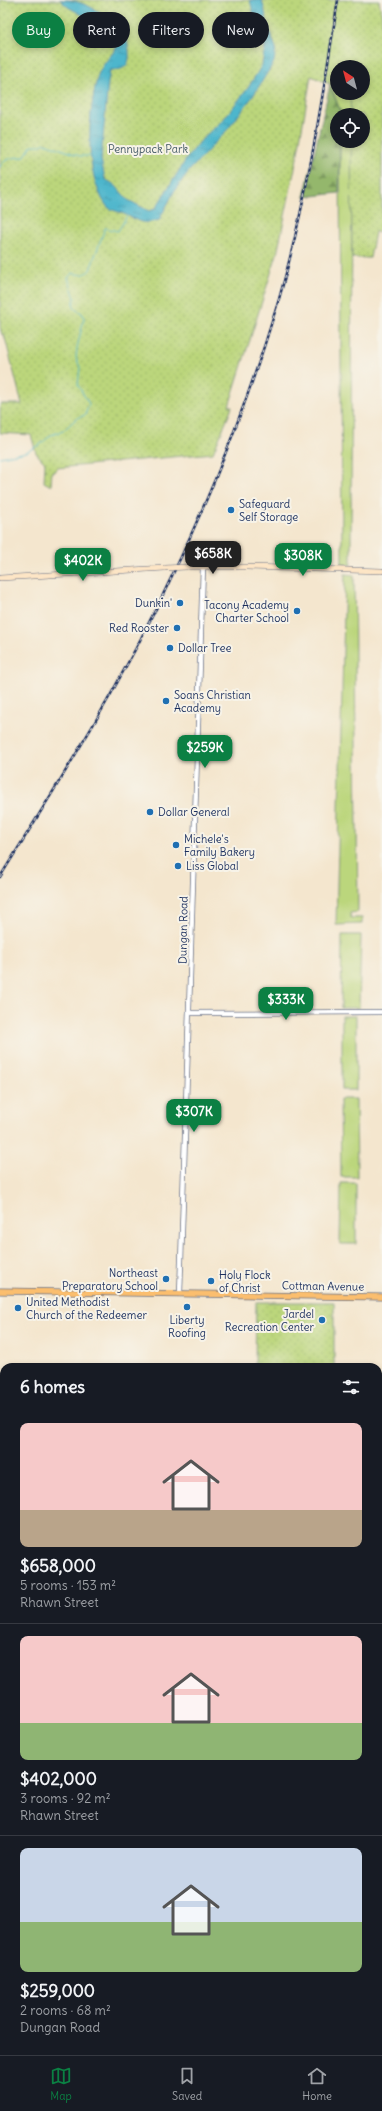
<!DOCTYPE html>
<meta charset="utf-8">
<style>
body{margin:0;font-family:Delius,sans-serif;background:#20242c;color:#f1f3f6;height:100vh;display:flex;flex-direction:column;font-size:15px;white-space:nowrap}
*{box-sizing:border-box;margin:0}
p{font-size:13px;color:#9ea1a6}
.icon{flex:none;width:22px;height:22px;fill:none;stroke:currentColor;stroke-width:2;stroke-linecap:round;stroke-linejoin:round}
.map{position:relative;flex:1;overflow:hidden}
.sheet{position:absolute;left:0px;top:1363px;width:382px;height:692px;display:flex;flex-direction:column;background:#171b24;border-radius:12px 12px 0 0;box-shadow:0 2px 6px #0003}
.sheet>*{flex:none}
.hud{position:absolute;left:12px;top:12px;width:358px;height:36px;display:flex;gap:8px}
.needle{width:26px;rotate:324deg}
.buttons{position:absolute;left:330px;top:60px;display:grid;gap:8px}
.buttons a{display:grid;place-items:center;width:40px;height:40px;border-radius:50%;background:#171b24;box-shadow:0 2px 6px #0003;font-size:20px}
.price{position:absolute;translate:-50% -34px;padding:0 9px;border-radius:8px;background:#0b8043;color:#fff;font-size:13px;line-height:26px;filter:drop-shadow(0 1px 2px #0008)}
.price::after{content:'';position:absolute;left:50%;top:24px;width:12px;height:9px;margin-left:-6px;background:inherit;clip-path:polygon(0 0,100% 0,50% 100%)}
.price.on{background:#222;color:#fff}
ul{padding:0;list-style:none}
li{display:grid;align-content:center;gap:8px;height:212px;padding:0 20px}
li+li{border-top:1px solid #363941}
li span{display:grid;place-items:center;height:124px;border-radius:8px;color:#555}
li>.icon{margin-inline-start:auto}
span .icon{width:72px;height:72px;fill:#fffc;stroke-width:1}
li b{font-size:17px}
h2{display:flex;justify-content:space-between;align-items:center;height:48px;padding:0 20px;font-size:17px}
.chip{padding:0 14px;border-radius:18px;background:#171b24;box-shadow:0 2px 6px #0003;font-size:14px;line-height:36px}
.chip.on{background:#0b8043;color:#fff}
.dock{display:flex;justify-content:space-around;align-items:center;height:56px;border-top:1px solid #363941;background:#171b24;font-size:11px;color:#9ea1a6}
.dock a{display:grid;justify-items:center;gap:2px}
.dock .on{color:#0b8043}
.map>svg:first-child{display:block}
.grass{fill:#bbd67c;stroke:#6b826d}
.forest{fill:url(#forest-firs);stroke:#587365}
.cemetery{fill:url(#cemetery-stones);stroke:#6b826d}
.park{fill:url(#park-dots);stroke:#6b826d}
.water{fill:url(#water-ripples);stroke:#347295}
.lines{fill:none;stroke-linecap:round;stroke-linejoin:round}
.stream{stroke:#4eb6cc;stroke-width:1}
.tertiary-casing{stroke:#676f85;stroke-width:6}
.secondary-casing{stroke:#676f85;stroke-width:6}
.primary-casing{stroke:#676f85;stroke-width:7}
.tertiary{stroke:#fff;stroke-width:4.5}
.secondary{stroke:#fde5c5;stroke-width:5}
.primary{stroke:#fbbe6e;stroke-width:5.5}
.rail-casing{stroke:#1b2f5e;stroke-width:2.5}
.rail{stroke:#f7f3e8;stroke-width:1;stroke-dasharray:3;stroke-linecap:butt}
.secondary-bridge-casing{stroke:#676f85;stroke-width:6;stroke-linecap:butt}
.secondary-bridge{stroke:#fde5c5;stroke-width:5}
.poi-dot{fill:#1f6fb2;stroke:#f7f3e8;stroke-width:1.5}
.labels{text-anchor:middle;dominant-baseline:central;stroke-width:4;stroke-linejoin:round;paint-order:stroke}
.park-label{font-size:11px;fill:#435966;stroke:#f7f3e8}
.poi-label{font-size:11px;fill:#1b2f5e;stroke:#f7f3e8;text-anchor:start}
.street-label{font-size:11px;fill:#1b2f5e;stroke:#f7f3e8}
</style>
<div class="map">
<svg width="382" height="2055" viewBox="0 0 382 2055">
<defs>
<pattern id="forest-firs" width="22" height="20" patternUnits="userSpaceOnUse"><rect width="22" height="20" fill="#94b76c"/><path d="M5 1l3.5 6h-7zM16 11l3.5 6h-7z" fill="#78955c"/></pattern>
<pattern id="cemetery-stones" width="16" height="16" patternUnits="userSpaceOnUse"><rect width="16" height="16" fill="#bbd67c"/><path d="M2 7V4a2 2 0 0 1 4 0v3zM10 15v-3a2 2 0 0 1 4 0v3z" fill="#a0b86e"/></pattern>
<pattern id="park-dots" width="8" height="8" patternUnits="userSpaceOnUse"><rect width="8" height="8" fill="#bbd67c"/><path d="M2 2h.1M6 6h.1" fill="none" stroke="#a0b86e" stroke-width="1.8" stroke-linecap="round"/></pattern>
<pattern id="water-ripples" width="26" height="14" patternUnits="userSpaceOnUse"><rect width="26" height="14" fill="#4eb6cc"/><path d="M2 4q2-2 4 0t4 0M15 11q2-2 4 0t4 0" fill="none" stroke="#4094a9"/></pattern>
</defs>
<rect width="100%" height="100%" fill="#f7f3e8"/>
<filter id="ink" filterUnits="userSpaceOnUse"><feTurbulence type="fractalNoise" baseFrequency=".025" numOctaves="2"/><feDisplacementMap in="SourceGraphic" scale="8" xChannelSelector="R" yChannelSelector="G"/><feConvolveMatrix kernelMatrix="1 2 1 2 8 2 1 2 1" color-interpolation-filters="sRGB"/></filter>
<filter id="wash" filterUnits="userSpaceOnUse"><feTurbulence type="fractalNoise" baseFrequency=".012" numOctaves="4" result="noise"/><feDisplacementMap in="SourceGraphic" scale="16" xChannelSelector="R" yChannelSelector="G"/><feGaussianBlur stdDeviation="0.9" result="paint"/><feColorMatrix in="noise" values="0 0 0 0 0 0 0 0 0 0 0 0 0 0 0 0 0 1.4 0 .05"/><feComposite in="paint" operator="in"/></filter>
<g filter="url(#wash)">
<rect width="100%" height="100%" fill="#f4e6ce"/>
<path class="grass" d="M333 56 337 67V93H348L352 104V115H340V110L330 85Z
M340 141H352L351 565H342Z
M345 574 354 575 358 912 350 913 351 918H362V924L336 925Z
M342 935H361L359 1008H341Z
M342 1016H356V1090H342Z
M340 1099H356L357 1177H341Z
M341 1183H356V1244H340Z"/>
<path class="forest" d="M330 85 340 110V115H337V141H340L339 193 304 197Z"/>
<path class="cemetery" d="M0 1650H4V1680H0Z"/>
<path class="park" d="M0 0H379L382 17V232H375L370 258H352L351 141H363V115H351L350 93H363V67H337V87L311 76 297 158 277 254 229 406H232L231 410 213 453 57 468 56 471H52L51 486 44 482 45 463 36 453 31 435 0 433V404H22L4 334 2 335 0 328Z
M256 1302H334V1367H255Z"/>
<path class="water" d="M60 0C90 0 102 15 125 32 127 41 134 63 123 68 120 70 114 70 110 70L108 82 101 159 105 179 115 185 128 200 149 211 155 209 187 158 204 137 222 121 248 88 262 65 265 47 258 33 250 0H262L270 33 276 48 274 62 253 96 228 129 189 171 175 190 159 220C141 226 138 220 122 213 117 211 109 210 106 205 84 173 88 115 97 79 100 65 111 58 117 46L104 27 68 7Z"/>
<g class="lines">
<path class="stream" d="M0 167C4 158 15 157 24 157L32 145H41L45 143 80 156H91
M0 457 26 452 41 444 51 435 63 431 77 418 85 415 89 404 78 385 80 367 76 358 77 348 84 318 82 313 75 309 73 305 75 298 68 278 72 273C80 275 84 276 90 270L105 228 118 231 127 216"/>
</g>
</g>
<g filter="url(#ink)">
<g class="lines">
<g class="tertiary-casing">
<path id="tertiary" d="M190 1013 382 1012
M180 1294 203 566
M378 1596H382
M378 1601H382
M0 1993 4 1998
M49 2051 52 2055"/>
</g>
<g class="secondary-casing">
<path id="secondary" d="M187 567H247L382 571
M0 578 165 568"/>
</g>
<g class="primary-casing">
<path id="primary" d="M0 1291 382 1297
M0 1593 4 1598
M222 2051 223 2055"/>
</g>
<use href="#tertiary" class="tertiary"/>
<use href="#secondary" class="secondary"/>
<use href="#primary" class="primary"/>
<g class="rail-casing">
<path id="rail" d="M0 877C38 816 76 756 111 694 181 569 238 436 279 299 307 201 322 100 338 0"/>
</g>
<use href="#rail" class="rail"/>
<g class="secondary-bridge-casing">
<path id="secondary-bridge" d="M165 568 187 567"/>
</g>
<use href="#secondary-bridge" class="secondary-bridge"/>
</g>
</g>
<g class="poi-dot">
<circle cx="231" cy="510" r="4"/>
<circle cx="180" cy="603" r="4"/>
<circle cx="297" cy="611" r="4"/>
<circle cx="177" cy="628" r="4"/>
<circle cx="170" cy="648" r="4"/>
<circle cx="166" cy="701" r="4"/>
<circle cx="150" cy="812" r="4"/>
<circle cx="176" cy="845" r="4"/>
<circle cx="178" cy="866" r="4"/>
<circle cx="166" cy="1279" r="4"/>
<circle cx="211" cy="1281" r="4"/>
<circle cx="187" cy="1307" r="4"/>
<circle cx="18" cy="1308" r="4"/>
<circle cx="322" cy="1320" r="4"/>
</g>
<g class="labels">
<g class="park-label">
<text x="148" y="149">Pennypack Park</text>
</g>
<g class="poi-label">
<text x="239" y="504">Safeguard<tspan x="239" dy="13">Self Storage</tspan></text>
<text x="172" y="603" text-anchor="end">Dunkin'</text>
<text x="289" y="605" text-anchor="end">Tacony Academy<tspan x="289" dy="13">Charter School</tspan></text>
<text x="169" y="628" text-anchor="end">Red Rooster</text>
<text x="178" y="648">Dollar Tree</text>
<text x="174" y="695">Soans Christian<tspan x="174" dy="13">Academy</tspan></text>
<text x="158" y="812">Dollar General</text>
<text x="184" y="839">Michele's<tspan x="184" dy="13">Family Bakery</tspan></text>
<text x="186" y="866">Liss Global</text>
<text x="158" y="1273" text-anchor="end">Northeast<tspan x="158" dy="13">Preparatory School</tspan></text>
<text x="219" y="1275">Holy Flock<tspan x="219" dy="13">of Christ</tspan></text>
<text x="26" y="1302">United Methodist<tspan x="26" dy="13">Church of the Redeemer</tspan></text>
<text x="314" y="1314" text-anchor="end">Jardel<tspan x="314" dy="13">Recreation Center</tspan></text>
<text x="187" y="1320" text-anchor="middle">Liberty<tspan x="187" dy="13">Roofing</tspan></text>
</g>
<g class="street-label">
<text transform="translate(183 930) rotate(-89)">Dungan Road</text>
<text transform="translate(323 1286) rotate(1)">Cottman Avenue</text>
</g>
</g>
</svg>
<div class="buttons">
<a><svg class="needle" viewBox="-14 -14 28 28"><path d="M0-13l5 13h-10z" fill="#e53935"/><path d="M0 13l5-13h-10z" fill="#9ea1a6"/></svg></a>
<a><svg class="icon" aria-label="locate" viewBox="0 0 24 24"><circle cx="12" cy="12" r="6"/><path d="M12 2v4M12 18v4M2 12h4M18 12h4"/></svg></a>
</div>
<b class="price on" style="left:213px;top:575px">$658K</b>
<b class="price" style="left:303px;top:577px">$308K</b>
<b class="price" style="left:83px;top:582px">$402K</b>
<b class="price" style="left:205px;top:769px">$259K</b>
<b class="price" style="left:286px;top:1021px">$333K</b>
<b class="price" style="left:194px;top:1133px">$307K</b>
<div class="hud">
<a class="chip on">Buy</a>
<a class="chip">Rent</a>
<a class="chip">Filters</a>
<a class="chip">New</a>
</div>
<section class="sheet">
<h2>6 homes<svg class="icon" aria-label="filters" viewBox="0 0 24 24"><path d="M4 7h16M4 17h16"/><circle cx="9" cy="7" r="2"/><circle cx="15" cy="17" r="2"/></svg></h2>
<ul>
<li><span style="background:linear-gradient(#f6c9c9 70%,#b9a48a 0)"><svg class="icon" aria-label="home" viewBox="0 0 24 24"><path d="M3 11l9-7 9 7M6 9v11h12V9"/></svg></span><div><b>$658,000</b><p>5 rooms · 153 m²</p><p>Rhawn Street</p></div></li>
<li><span style="background:linear-gradient(#f6c9c9 70%,#8fb573 0)"><svg class="icon" aria-label="home" viewBox="0 0 24 24"><path d="M3 11l9-7 9 7M6 9v11h12V9"/></svg></span><div><b>$402,000</b><p>3 rooms · 92 m²</p><p>Rhawn Street</p></div></li>
<li><span style="background:linear-gradient(#c9d6e8 60%,#8fb573 0)"><svg class="icon" aria-label="home" viewBox="0 0 24 24"><path d="M3 11l9-7 9 7M6 9v11h12V9"/></svg></span><div><b>$259,000</b><p>2 rooms · 68 m²</p><p>Dungan Road</p></div></li>
</ul>
</section>
</div>
<nav class="dock">
<a class="on"><svg class="icon" aria-label="map" viewBox="0 0 24 24"><path d="M3 6l6-2 6 2 6-2v14l-6 2-6-2-6 2zM9 4v14M15 6v14"/></svg>Map</a>
<a><svg class="icon" aria-label="saved" viewBox="0 0 24 24"><path d="M7 4h10v16l-5-4-5 4z"/></svg>Saved</a>
<a><svg class="icon" aria-label="home" viewBox="0 0 24 24"><path d="M3 11l9-7 9 7M6 9v11h12V9"/></svg>Home</a>
</nav>
